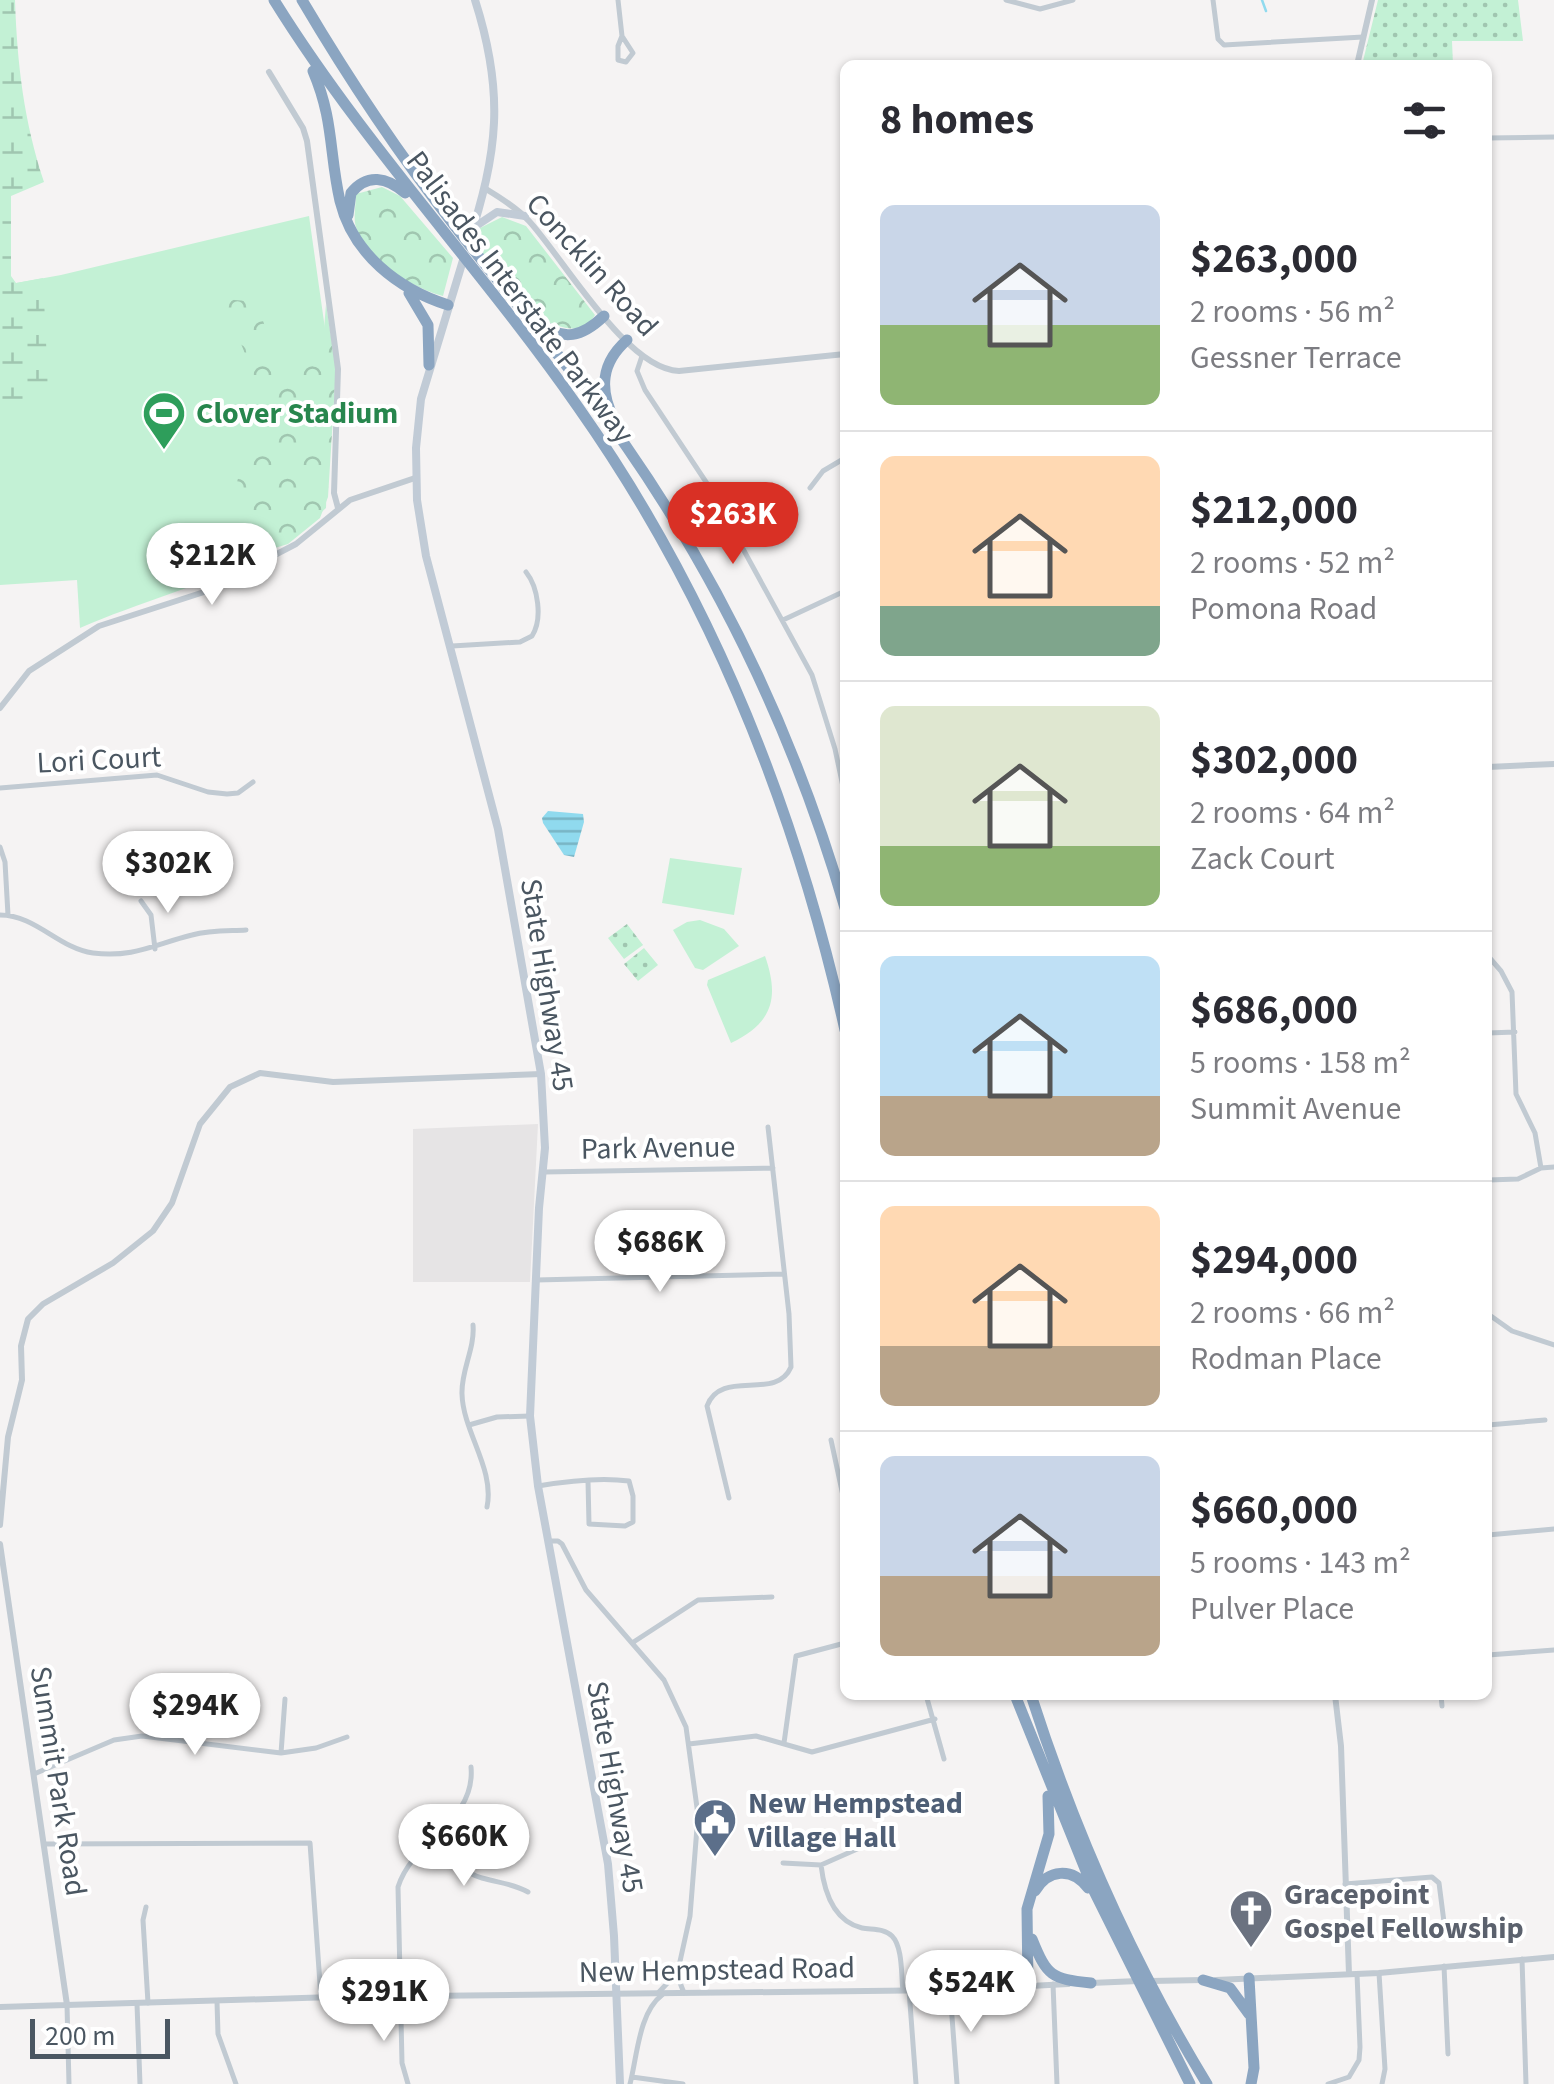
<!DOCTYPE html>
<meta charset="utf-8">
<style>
body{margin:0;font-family:"Source Sans 3",sans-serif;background:#f2f2f3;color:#2b2b33;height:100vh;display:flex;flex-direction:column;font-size:38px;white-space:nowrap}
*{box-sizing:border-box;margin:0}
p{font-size:32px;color:#7c7c81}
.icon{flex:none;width:55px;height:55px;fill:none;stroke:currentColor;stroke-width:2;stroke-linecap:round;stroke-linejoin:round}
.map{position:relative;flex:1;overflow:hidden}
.panel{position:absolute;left:840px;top:60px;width:652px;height:1640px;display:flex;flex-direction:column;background:#fff;border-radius:15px;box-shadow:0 2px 8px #0004}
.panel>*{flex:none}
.scale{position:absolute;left:30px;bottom:25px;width:140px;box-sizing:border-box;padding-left:10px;border:5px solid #4a5661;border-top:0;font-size:28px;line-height:35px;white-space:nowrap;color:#4a5661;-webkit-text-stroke:8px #fff;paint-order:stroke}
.price{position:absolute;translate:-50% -85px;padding:0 22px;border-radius:35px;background:#fff;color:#222;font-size:32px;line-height:65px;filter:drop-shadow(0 2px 5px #0008)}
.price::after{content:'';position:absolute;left:50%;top:60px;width:30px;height:22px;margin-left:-15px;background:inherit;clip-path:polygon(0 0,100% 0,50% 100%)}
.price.on{background:#d93025;color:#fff}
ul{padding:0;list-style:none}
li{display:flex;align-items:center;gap:30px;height:250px;padding:0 40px}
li+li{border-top:2px solid #e1e1e2}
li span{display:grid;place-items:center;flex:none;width:280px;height:200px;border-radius:15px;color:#555}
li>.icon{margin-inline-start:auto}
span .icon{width:120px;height:120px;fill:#fffc;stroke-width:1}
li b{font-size:42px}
h2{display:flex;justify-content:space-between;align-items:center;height:120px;padding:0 40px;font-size:42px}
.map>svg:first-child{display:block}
.education{fill:#e6e4e5}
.green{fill:#c3f1d5}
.forest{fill:url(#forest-crowns)}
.wetland{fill:url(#wetland-marsh)}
.park{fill:url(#park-dots)}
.water{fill:url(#water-rules)}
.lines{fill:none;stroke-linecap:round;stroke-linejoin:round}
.stream{stroke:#90daee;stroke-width:2.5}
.minor{stroke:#c1cad2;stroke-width:5}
.tertiary{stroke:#c1cad2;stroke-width:6}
.secondary{stroke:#c1cbd6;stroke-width:8}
.motorway{stroke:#8ba5c1;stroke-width:11}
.labels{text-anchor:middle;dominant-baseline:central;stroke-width:8;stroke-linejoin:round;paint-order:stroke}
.street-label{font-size:30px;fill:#4a5661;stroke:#fff}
.leisure-label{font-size:30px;font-weight:bold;fill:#27864d;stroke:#fff;text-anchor:start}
.service-label{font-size:30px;font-weight:bold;fill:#4e5e75;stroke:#fff;text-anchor:start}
.worship-label{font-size:30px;font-weight:bold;fill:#5b616d;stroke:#fff;text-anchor:start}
</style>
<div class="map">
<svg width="1554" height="2084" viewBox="0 0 1554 2084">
<defs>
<pattern id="forest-crowns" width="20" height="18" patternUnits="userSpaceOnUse" patternTransform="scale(2.5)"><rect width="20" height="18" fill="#c3f1d5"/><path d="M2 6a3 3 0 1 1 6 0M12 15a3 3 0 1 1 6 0" fill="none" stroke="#a0c6b0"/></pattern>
<pattern id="wetland-marsh" width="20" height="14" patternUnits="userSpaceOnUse" patternTransform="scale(2.5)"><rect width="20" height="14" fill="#c3f1d5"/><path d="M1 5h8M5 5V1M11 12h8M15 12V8" fill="none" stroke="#a0c6b0"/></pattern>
<pattern id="park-dots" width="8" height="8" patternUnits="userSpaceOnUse" patternTransform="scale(2.5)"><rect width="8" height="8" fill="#c3f1d5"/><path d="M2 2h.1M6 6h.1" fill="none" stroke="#a0c6b0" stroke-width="1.8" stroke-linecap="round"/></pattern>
<pattern id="water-rules" width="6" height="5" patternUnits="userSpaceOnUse" patternTransform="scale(2.5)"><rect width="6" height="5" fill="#90daee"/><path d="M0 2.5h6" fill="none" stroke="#78b4c4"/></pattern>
</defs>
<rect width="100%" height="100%" fill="#f5f3f3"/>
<path class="education" d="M538 1124 530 1282H413V1129Z"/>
<path class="green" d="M309 216 330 364 326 508C256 576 166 590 80 628L77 580 0 585V286L61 275Z
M670 858 742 868 734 915 662 903Z
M700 920 724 929 739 946 703 970 695 968 673 930 687 922Z
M765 956C780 999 772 1023 731 1043L707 985 708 980Z"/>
<path class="forest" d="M382 187 400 196 453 258 443 296C412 288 366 260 356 227 353 218 356 204 356 194Z
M502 217 526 226 595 315 586 328C536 336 505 281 475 247L478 229Z
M223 299 258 302 273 357 321 368 326 304 336 369 328 497 320 518 288 544 265 551 250 514 233 496 247 447 254 376Z"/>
<path class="wetland" d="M0 0H15C17 63 24 122 44 182L11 196V276L16 283 43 278 48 384 0 424Z"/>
<path class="park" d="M1378 0H1518L1523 41H1452L1453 65H1362Z
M627 924 643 945 624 959 608 938Z
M644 948 658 965 638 981 624 964Z"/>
<path class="water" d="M548 811 583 814 584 822 574 857 564 855 543 823 542 818Z"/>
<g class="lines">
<path class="stream" d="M1262 0 1266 11"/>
<path class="minor" d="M618 0 622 36 618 46V60L626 62 633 53 622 36
M1006 0 1040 9 1073 0
M1213 0 1218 39 1224 45 1363 37
M1488 138 1554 137
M642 356 637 371 645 390 708 485 812 675 835 749 845 796
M810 488 823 471 845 458
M783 620 845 591
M452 646 520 642 532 636C543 619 538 587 526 572
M0 788 157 775 208 792 227 794 238 793 253 782
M0 847 5 862 8 915
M141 901 151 915 155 949
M0 915C36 915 58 948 93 953 134 958 155 944 192 935 210 930 228 931 246 930
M1488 956 1501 971 1512 992 1516 1094 1535 1133 1541 1168
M1488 1033 1515 1032
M544 1172 773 1168
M1488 1180 1518 1179 1541 1168 1554 1167
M536 1280 784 1274
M1488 1314 1512 1331 1554 1345
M473 1325C475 1349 461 1370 462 1394 463 1432 495 1469 487 1507
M469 1425 497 1417 530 1416
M1488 1425 1545 1420
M831 1440 845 1505
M538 1486C567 1481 600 1477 629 1481L633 1496V1522L625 1526 589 1524 588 1481
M729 1498 707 1406C721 1368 776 1402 791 1367L789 1314 768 1127
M1488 1535 1554 1529
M548 1541H558L562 1544 586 1590 664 1680 686 1727 698 1815 690 1916 677 1975 684 1993
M632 1643 698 1600 772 1597
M1488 1655 1554 1650
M926 1695 944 1759
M1441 1695 1442 1706
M784 1743 796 1656 845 1643
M689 1744 756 1736 812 1752 935 1719
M281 1753 285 1699
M34 1774 114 1740 142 1736 281 1753 316 1748 347 1737
M433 1837C447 1852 461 1873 482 1878 499 1883 512 1883 528 1892
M45 1844 310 1843 321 1998
M783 1863 821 1865 864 1846
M821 1865C824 1891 833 1921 862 1928 871 1930 884 1928 892 1936 903 1947 901 1976 903 1990
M1345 1884 1432 1877 1439 1883 1445 1930
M146 1907 143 1920 148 2003
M1522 1959 1526 2084
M1444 1966 1448 2054
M1379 1973 1385 2069 1382 2084
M1053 1984 1057 2084
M909 1990 916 2084
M950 1990 957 2084
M659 1992 675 1975
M217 2002 218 2034 236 2084
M137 2004 140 2084
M67 2005 69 2084
M632 2077 683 2084
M408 2084 402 2063 398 1887C413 1839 476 1822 471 1767
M630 2084C637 2057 639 2012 662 1995
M1328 2084 1349 2077 1359 2060 1360 2047 1357 1974"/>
<path class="tertiary" d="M1357 65 1372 0
M269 72 303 128 307 141 338 369 334 493 338 508
M486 189C501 198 517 208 529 221 564 259 626 369 679 371L845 354
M0 708 29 671 99 626 204 592 296 544 350 500 415 478
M1488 767 1554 764
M0 1525 8 1437 22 1380 21 1346 28 1319 43 1304 113 1263 153 1231 172 1203 200 1124 230 1087 260 1073 333 1082 541 1074
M0 1544 67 2005
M1335 1695 1341 1746 1349 1974
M1216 1980 1379 1973 1554 1957
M1151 1981 1203 1980
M1091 1983 1138 1981
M0 2007 334 1997 950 1990 1068 1984"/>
<path class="secondary" d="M473 228 497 212 525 216
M468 244C498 152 505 94 475 0
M464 257 421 399 416 448 417 500 426 556 498 829 541 1074 545 1148 539 1208 530 1416 538 1486 608 1864 614 1936 620 2084"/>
<path class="motorway" d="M274 0C364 145 481 268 578 407 710 594 795 807 845 1030
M302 0C348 78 398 153 454 225 511 299 573 369 626 446 724 587 797 743 845 908
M313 71C334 120 329 153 340 201 353 254 398 289 448 305
M348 215 351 193C367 173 387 177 405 193
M409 293 428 325 429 365
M539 322C563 343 583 336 604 316
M614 419C599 389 601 363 627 340
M1015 1695 1094 1891 1190 2084
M1031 1695C1074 1829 1133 1963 1207 2084
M1035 1891C1048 1869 1072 1867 1088 1888
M1032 1939C1047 1976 1051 1979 1091 1983
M1249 1978 1254 2068 1251 2084
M1203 1980 1230 1988 1249 2014
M1028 1986 1027 1909 1049 1834 1048 1796"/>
</g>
<defs>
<g id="stadium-pin" transform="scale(2.25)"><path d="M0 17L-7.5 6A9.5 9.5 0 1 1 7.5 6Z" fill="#2e9e5b" stroke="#fff"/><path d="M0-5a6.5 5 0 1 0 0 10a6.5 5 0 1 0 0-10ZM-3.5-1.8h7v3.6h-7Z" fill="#fff"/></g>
<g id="civic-pin" transform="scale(2.25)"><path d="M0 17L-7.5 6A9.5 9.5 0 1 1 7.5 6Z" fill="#5c6f8a" stroke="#fff"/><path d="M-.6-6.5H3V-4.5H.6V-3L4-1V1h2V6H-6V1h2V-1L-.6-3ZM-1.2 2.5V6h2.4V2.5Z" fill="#fff"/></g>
<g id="church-pin" transform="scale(2.25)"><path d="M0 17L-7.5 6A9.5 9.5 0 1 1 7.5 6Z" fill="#6b7280" stroke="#fff"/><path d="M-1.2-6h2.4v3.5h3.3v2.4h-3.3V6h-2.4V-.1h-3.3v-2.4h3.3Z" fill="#fff"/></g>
</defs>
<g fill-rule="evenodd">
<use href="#stadium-pin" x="164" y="413"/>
<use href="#civic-pin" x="715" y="1820"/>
<use href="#church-pin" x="1251" y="1911"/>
</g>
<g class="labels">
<g class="street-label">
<text transform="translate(592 265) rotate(48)">Concklin Road</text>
<text transform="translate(520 297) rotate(53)">Palisades Interstate Parkway</text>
<text transform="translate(99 760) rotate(-3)">Lori Court</text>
<text transform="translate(547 985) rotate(81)">State Highway 45</text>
<text transform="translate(658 1148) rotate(-1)">Park Avenue</text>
<text transform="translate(58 1781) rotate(81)">Summit Park Road</text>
<text transform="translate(615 1787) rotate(80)">State Highway 45</text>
<text transform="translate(717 1970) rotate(-1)">New Hempstead Road</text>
</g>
<g class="leisure-label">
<text x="196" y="413">Clover Stadium</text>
</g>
<g class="service-label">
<text x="748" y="1803">New Hempstead<tspan x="748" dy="34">Village Hall</tspan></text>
</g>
<g class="worship-label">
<text x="1284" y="1894">Gracepoint<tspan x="1284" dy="34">Gospel Fellowship</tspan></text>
</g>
</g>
</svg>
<div class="scale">200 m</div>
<b class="price on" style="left:733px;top:567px">$263K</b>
<b class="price" style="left:212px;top:608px">$212K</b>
<b class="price" style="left:168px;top:916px">$302K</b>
<b class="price" style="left:660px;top:1295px">$686K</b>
<b class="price" style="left:195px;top:1758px">$294K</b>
<b class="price" style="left:464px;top:1889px">$660K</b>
<b class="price" style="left:971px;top:2035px">$524K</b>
<b class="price" style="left:384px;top:2044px">$291K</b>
<section class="panel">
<h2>8 homes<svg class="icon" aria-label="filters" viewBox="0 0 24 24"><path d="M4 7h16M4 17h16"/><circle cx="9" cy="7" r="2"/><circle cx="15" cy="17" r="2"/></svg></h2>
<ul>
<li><span style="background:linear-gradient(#c9d6e8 60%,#8fb573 0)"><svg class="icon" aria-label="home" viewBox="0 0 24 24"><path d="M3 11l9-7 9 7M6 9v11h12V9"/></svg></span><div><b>$263,000</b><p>2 rooms · 56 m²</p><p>Gessner Terrace</p></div></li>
<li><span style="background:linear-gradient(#ffd9b3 75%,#7fa58c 0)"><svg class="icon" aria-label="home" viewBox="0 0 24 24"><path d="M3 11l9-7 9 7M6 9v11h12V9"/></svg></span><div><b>$212,000</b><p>2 rooms · 52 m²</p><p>Pomona Road</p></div></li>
<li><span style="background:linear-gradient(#dfe7d0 70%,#8fb573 0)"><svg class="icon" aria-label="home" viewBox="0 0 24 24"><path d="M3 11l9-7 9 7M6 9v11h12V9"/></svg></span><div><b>$302,000</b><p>2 rooms · 64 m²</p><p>Zack Court</p></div></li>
<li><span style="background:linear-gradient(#bfe0f5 70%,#b9a48a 0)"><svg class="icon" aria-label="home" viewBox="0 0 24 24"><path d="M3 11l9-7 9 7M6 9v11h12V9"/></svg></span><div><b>$686,000</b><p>5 rooms · 158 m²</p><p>Summit Avenue</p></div></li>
<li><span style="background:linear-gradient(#ffd9b3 70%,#b9a48a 0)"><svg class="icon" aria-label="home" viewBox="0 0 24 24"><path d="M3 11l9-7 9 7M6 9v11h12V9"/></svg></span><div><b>$294,000</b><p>2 rooms · 66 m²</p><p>Rodman Place</p></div></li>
<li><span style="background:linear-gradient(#c9d6e8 60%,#b9a48a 0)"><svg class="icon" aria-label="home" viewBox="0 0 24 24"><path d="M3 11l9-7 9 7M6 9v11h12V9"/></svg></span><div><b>$660,000</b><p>5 rooms · 143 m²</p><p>Pulver Place</p></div></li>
</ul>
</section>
</div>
